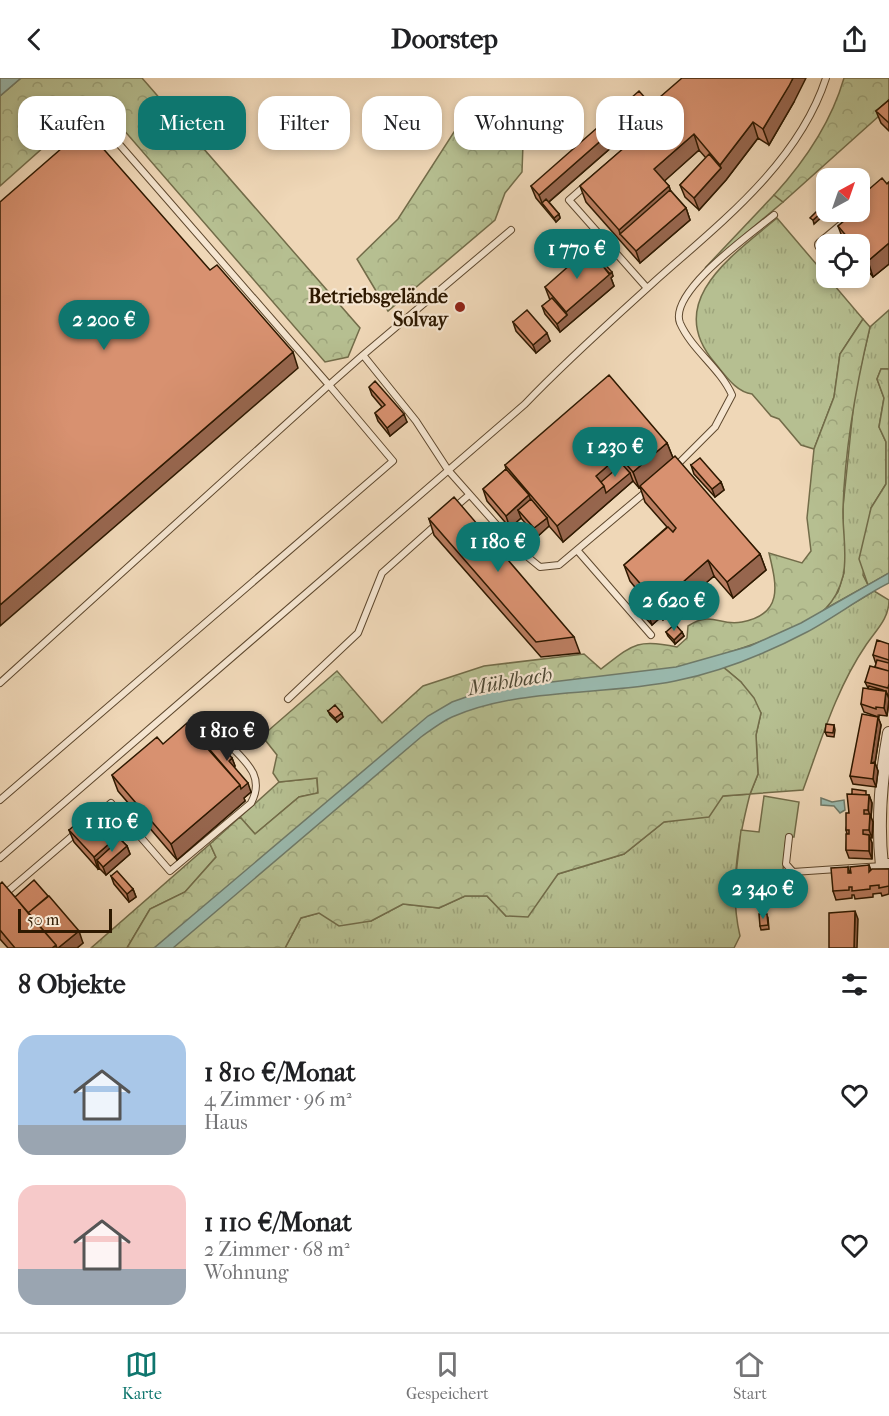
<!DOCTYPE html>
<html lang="de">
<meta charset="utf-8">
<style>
body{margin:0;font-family:"IM FELL French Canon",serif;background:#f2f2f2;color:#202124;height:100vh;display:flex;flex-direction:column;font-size:22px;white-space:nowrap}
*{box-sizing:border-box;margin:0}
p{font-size:20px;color:#757577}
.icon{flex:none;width:33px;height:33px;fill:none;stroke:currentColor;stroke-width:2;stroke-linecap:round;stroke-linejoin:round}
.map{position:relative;height:870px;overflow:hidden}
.drawer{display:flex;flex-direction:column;background:#fff;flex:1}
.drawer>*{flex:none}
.banner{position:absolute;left:18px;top:18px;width:854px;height:54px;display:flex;gap:12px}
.needle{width:39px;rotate:40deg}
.fabs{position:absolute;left:816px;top:90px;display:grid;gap:12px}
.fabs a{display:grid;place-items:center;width:54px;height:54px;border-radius:12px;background:#fff;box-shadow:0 3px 9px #0003;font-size:30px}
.scale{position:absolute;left:18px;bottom:15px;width:94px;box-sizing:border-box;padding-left:6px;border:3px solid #2e1901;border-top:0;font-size:16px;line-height:21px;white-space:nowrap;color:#2e1901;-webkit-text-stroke:4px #f5e5d0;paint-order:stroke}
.price{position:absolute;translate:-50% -51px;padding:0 14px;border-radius:21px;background:#0f766e;color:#fff;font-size:20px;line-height:39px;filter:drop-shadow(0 2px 3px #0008)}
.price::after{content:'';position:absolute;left:50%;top:36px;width:18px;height:14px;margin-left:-9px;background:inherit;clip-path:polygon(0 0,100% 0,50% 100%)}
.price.current{background:#222;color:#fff}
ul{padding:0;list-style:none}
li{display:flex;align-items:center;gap:18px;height:150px;padding:0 18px}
li span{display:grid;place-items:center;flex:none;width:168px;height:120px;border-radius:18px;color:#555}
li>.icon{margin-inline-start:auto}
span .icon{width:72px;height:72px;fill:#fffc;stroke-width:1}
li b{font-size:26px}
h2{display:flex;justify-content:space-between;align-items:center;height:72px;padding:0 18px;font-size:26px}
.tag{padding:0 21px;border-radius:18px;background:#fff;box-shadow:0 3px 9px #0003;font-size:21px;line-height:54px}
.tag.current{background:#0f766e;color:#fff}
header{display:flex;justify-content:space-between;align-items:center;height:78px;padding:0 18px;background:#fff;font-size:27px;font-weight:700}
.menu{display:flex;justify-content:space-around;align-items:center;height:84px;border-top:2px solid #e0e0e0;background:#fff;font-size:16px;color:#757577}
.menu a{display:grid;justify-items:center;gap:3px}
.menu .current{color:#0f766e}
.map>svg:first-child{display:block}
.grass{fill:url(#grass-tufts);stroke:#726c49;stroke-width:1.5}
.forest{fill:url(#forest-crowns);stroke:#726c49;stroke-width:1.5}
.garden{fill:#b6bf91;stroke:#726c49;stroke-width:1.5}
.water{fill:#9abaaf;stroke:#6f7a69;stroke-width:1.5}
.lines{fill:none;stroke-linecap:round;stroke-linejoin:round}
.service-casing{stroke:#5e482e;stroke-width:8}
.minor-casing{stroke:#5e482e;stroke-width:14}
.service{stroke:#f5e5d0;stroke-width:6}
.minor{stroke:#f5e5d0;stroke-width:12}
.rail{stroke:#2e1901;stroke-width:4;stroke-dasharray:10 10;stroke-linecap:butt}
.wall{fill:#ba7d60;stroke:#2e1901;stroke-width:1.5}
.shaded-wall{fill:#97664e;stroke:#2e1901;stroke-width:1.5}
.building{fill:#d89170;stroke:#2e1901;stroke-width:1.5}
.poi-dot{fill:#8f2418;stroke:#f5e5d0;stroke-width:2}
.labels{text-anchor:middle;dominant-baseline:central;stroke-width:4.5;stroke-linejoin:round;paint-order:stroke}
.poi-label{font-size:20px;font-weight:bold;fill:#2e1901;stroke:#f5e5d0;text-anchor:end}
.water-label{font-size:21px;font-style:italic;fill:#4e4935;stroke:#f5e5d0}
</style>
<header><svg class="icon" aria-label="back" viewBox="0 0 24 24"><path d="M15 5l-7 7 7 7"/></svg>Doorstep<svg class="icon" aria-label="share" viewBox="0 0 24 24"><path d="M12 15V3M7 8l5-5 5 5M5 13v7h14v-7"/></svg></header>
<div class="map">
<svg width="889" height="870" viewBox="0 0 889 870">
<defs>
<pattern id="grass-tufts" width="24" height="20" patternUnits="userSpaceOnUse" patternTransform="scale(1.5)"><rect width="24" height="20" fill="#b6bf91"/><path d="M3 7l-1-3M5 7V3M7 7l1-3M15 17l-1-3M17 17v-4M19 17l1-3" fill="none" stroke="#9da47b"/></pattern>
<pattern id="forest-crowns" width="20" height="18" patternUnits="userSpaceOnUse" patternTransform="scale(1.5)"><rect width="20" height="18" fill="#b6bf91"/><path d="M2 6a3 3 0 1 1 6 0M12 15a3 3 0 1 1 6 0" fill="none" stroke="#9da47b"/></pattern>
</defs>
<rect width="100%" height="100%" fill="#efd7b7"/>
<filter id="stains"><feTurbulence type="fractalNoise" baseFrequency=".00333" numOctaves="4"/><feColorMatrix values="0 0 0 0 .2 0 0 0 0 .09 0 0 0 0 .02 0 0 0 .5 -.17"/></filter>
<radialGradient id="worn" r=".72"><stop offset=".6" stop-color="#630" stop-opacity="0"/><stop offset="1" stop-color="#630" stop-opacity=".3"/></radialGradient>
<path class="grass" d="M774 117 783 124 705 190Z
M777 140 863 241 840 276 834 319 814 371 801 367 779 341 771 338 752 316C736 314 726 298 715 285 662 224 733 177 777 140Z
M889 232V291H881L877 301 884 320 879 349 886 364V406L871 430 863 497 868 507 825 531 838 514 844 495 843 429 855 313 870 249Z
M874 513 889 522C889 541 876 552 866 567 836 611 821 663 803 712L750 716C738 763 729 811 740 858L734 870H285L301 840 319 835 371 843 403 826 439 830 465 818H487L506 838 544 813 558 796 624 776 664 744 683 741 723 718 750 716 758 696 756 657 761 635 741 604 722 588C777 570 825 543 874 513Z
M317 700 318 715 299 719 255 756 240 739 279 704Z
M210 766 216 779 185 814 150 831 127 870H91Z"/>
<path class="forest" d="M21 0H142L360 250 348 279 325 284 116 43 90 28 0 108V18Z
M844 0H889V29L783 124 774 117C805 83 831 45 844 0Z
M485 26 506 44 523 66 522 94 505 115 495 142 388 233 357 181 398 141 454 54Z
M863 241 870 249C856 308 845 369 843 430 842 451 848 477 843 498 840 510 835 521 826 530 806 550 746 569 718 578L722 588 741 604 754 620 761 635 756 657 758 696 750 716 723 718 709 739 664 744 624 776 558 796 528 839 506 838 487 818H465L439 830 403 826 371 843 339 848 319 835 301 840 285 870H127L150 831 185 814 216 779 210 766 240 739 255 756 299 719 318 715 317 700 279 704 273 695 277 677 262 658 337 593 382 645 423 608 484 588 584 576 601 591C632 567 637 560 677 569L687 560 688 548C713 532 719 549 742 544 785 536 776 505 769 475L802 485 811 473 807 440 814 371 834 319 840 276Z
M881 291H889V495L868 507 859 481 871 430 886 406V364L879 349 884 320 877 301Z"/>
<path class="garden" d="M764 718 799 724 794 759H786L780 825 733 823 741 752 759 754Z"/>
<path class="water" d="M0 0H21L0 18Z
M889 495V505C861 519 835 539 807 554 767 575 720 594 675 603 602 618 522 609 452 639 441 644 431 652 421 659L173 870H154L428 638 452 624 486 612 676 589 750 568 801 545Z
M821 720 832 724 844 722 845 732 840 735 834 728 821 727Z"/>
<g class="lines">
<g class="service-casing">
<path id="service" d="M652 49 658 25 668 17
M84 57 99 52 119 66 329 307 363 277 416 343 448 392 518 471 540 489 559 487 648 412
M586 107 569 122 647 210
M363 277 511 152
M676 388 715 349 732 317C720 290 692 272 680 245 668 214 752 155 774 137
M454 430 469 417
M577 472 651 557
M0 605 329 307 393 383 0 722
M288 621 358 555 382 495 438 445
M94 740 111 725 170 793 251 725C266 697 244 683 226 663
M789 759 786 786 793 794 882 788
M0 780 525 326C566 283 610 244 654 204 719 146 798 86 826 0
M0 820 77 754"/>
</g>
<g class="minor-casing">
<path id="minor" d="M821 167 851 142
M889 655C881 699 877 743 882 788L889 787"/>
</g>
<use href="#service" class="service"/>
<use href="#minor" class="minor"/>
<path class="rail" d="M98 74 108 65"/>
</g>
<path class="wall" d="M660 19 794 24 769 67 758 60 726 102 699 132 685 119 680 107 706 80 699 72 664 103 669 108 670 112 686 130 690 142 640 185 586 124 580 108 666 34Z
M889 22V53L881 45 876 33Z
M652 34 549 124 559 136 560 140 556 144 536 120 531 108Z
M889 104V186L873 199 860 183V166H845L844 164 838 148Z
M599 183 613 198 611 200 614 208 560 254 545 236 542 228 550 222 545 209Z
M513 244 550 263 536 275 516 253Z
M369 309 407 344 390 358 378 343 375 335 382 329 372 317Z
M667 365 673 380 760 476 766 492 733 520 714 498 663 542 661 539 652 547 639 533 636 525 643 519 630 503 624 487 667 449 645 424 640 409 639 410 633 403 563 464 549 448 537 459 521 440 510 450 487 423 483 411 506 391 505 387Z
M691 387 721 404 724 412 715 419 694 396Z
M429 441 574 559 580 575 541 579 434 457Z
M666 554H682L684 558 675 566 668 558Z
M889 566V618L888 617 889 623 887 638 879 637V639H878L881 647 875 685 878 693 876 709 853 706 850 698 878 639 864 634 861 626 868 610 865 604 875 589 876 586 873 577Z
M328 633 343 639 337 644 330 637Z
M834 647 835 652 834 659 827 658 825 654Z
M163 666 207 670 232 680 235 688 234 689 251 714 244 720 245 723 177 782 118 713 112 697Z
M852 716 869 717 872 725 871 740 873 744 872 760H870L872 765V781L849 780 846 772 847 756 846 752Z
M69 752 119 757 120 761 127 768 130 776 106 797 99 790 98 791 74 764Z
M869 787 871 792 889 791V816L882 818 881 815 873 816V819L855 821 854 817H852V820L836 822 833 813 848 789 850 795Z
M111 798 133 811 136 819 129 824 114 806Z
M0 806 15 819 48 818 83 865 77 870H8L0 861Z
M768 840 769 851 761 852 760 848Z"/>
<path class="shaded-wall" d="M793 0H806L794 24 769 67 763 51Z
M647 22 652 34 544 128 542 125 539 117Z
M753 44 758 60 726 102 699 132 694 120 721 90 720 87Z
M694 56 699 72 660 107 654 91Z
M669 108 674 124 620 156 619 152Z
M686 130 690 142 640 185 636 173Z
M822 134 823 138 814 146 813 142Z
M559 136 560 140 556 144 554 140Z
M889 165V186L873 199 868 183Z
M612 194 613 198 611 200 614 208 560 254 557 246 567 237 566 234Z
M547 255 550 263 536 275 533 267Z
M293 274 298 290 0 548V527Z
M404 336 407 344 390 358 387 350Z
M667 365 673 380 639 410 633 394Z
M619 378 625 394 630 395 633 403 563 464 557 448 596 398Z
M721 404 724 412 715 419 712 411Z
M529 417 533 429 518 432 521 440 510 450 506 438Z
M547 440 549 448 537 459 534 450Z
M760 476 766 492 733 520 727 504Z
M708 482 714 498 663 542 658 526Z
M658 531 661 539 652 547 649 539Z
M682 554 684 558 675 566 674 562Z
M886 613 889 621 887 638 884 630Z
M342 635 343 639 337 644 335 640Z
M878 639 881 647 875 685 878 693 876 709 873 701 871 685Z
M232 680 235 688 232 691 229 683Z
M248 705 251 714 244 720 245 723 177 782 171 766 240 707Z
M869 717 872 725 871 740 868 732Z
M870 736 873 744 872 760 869 752Z
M119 757 123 769 97 782 99 790 98 791 94 779Z
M869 757 872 765V781L869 773Z
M127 768 130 776 106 797 103 789Z
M133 811 136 819 129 824 127 816Z
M855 833 858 841 857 870H854Z
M79 853 83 865 77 870H58Z"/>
<path class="building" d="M682 0H793L789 8 763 51 753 44 720 87 694 56 654 91 669 108 619 152 580 108 670 30 660 19Z
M639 13 647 22 539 117 531 108Z
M889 22V45L876 33Z
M85 50 210 192 217 187 293 274 0 527V124Z
M709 76 721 90 694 120 680 107Z
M882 100 887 106 889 104V165L868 183 860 174V166H853L838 148 855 134H860V119Z
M670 112 686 130 636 173 620 156Z
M546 121 559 136 554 140 542 125Z
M819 131 822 134 813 142 810 140Z
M588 171 610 196 566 234 545 209Z
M601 182 612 194 609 196 599 183Z
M552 220 567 237 557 246 542 228Z
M527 232 547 255 533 267 513 244Z
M609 297 667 365 633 394 619 378 596 398 604 408 557 448 505 387Z
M375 303 404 336 387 350 375 335 385 327 369 309Z
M675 378 760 476 727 504 708 482 658 526 624 487 668 449 673 454 676 450 640 408Z
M700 380 721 404 712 411 691 387Z
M622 386 630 395 606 415 604 408 601 404Z
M506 391 529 417 506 438 483 411Z
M454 419 574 559 536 564 429 441Z
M531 421 547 440 534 450 518 432Z
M645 517 658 531 649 539 636 525Z
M675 546 682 554 674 562 666 554Z
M877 562 889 566V582L873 577Z
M877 582 889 585V593L875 589Z
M870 588 889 593V606L888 610 865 604Z
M869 608 883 612V613L868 611Z
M863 610 886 613 884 630 876 629V631L861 626Z
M335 627 342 635 335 640 328 633Z
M862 636 878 639 871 685 875 684 873 701 850 698Z
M187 645 240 707 171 766 112 697 157 659 163 666Z
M826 646 834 647 833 655 825 654Z
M217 662 232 680 229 683 248 705 241 711 240 707 207 670Z
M852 711 866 713V717L852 716Z
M847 716 869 717 868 732H864V736H870L869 752H863V756L869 757V773L846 772V756H849V752H846V735H849Z
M95 730 119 757 94 779 69 752Z
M120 761 127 768 103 789 97 782Z
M869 787V794L872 791H889V808L879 810V807L870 808V811L852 813V809H849V812L833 813 831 790 848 789V795H851L850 789Z
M117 793 133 811 127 816 111 798Z
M34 802 48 818 28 835 15 819Z
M2 804 56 867 52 870H15L0 852V806Z
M49 818 79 853 58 870H57L56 867 28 835Z
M855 833 854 870H829V835Z
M759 836H767L768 847 760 848Z"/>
<circle class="poi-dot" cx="460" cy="229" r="6"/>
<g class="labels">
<g class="poi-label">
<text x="448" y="218">Betriebsgelände<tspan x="448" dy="23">Solvay</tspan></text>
</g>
<g class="water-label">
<text transform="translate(510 603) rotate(-10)">Mühlbach</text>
</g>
</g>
<rect width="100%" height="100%" filter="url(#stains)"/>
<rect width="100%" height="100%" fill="url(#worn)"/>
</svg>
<div class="fabs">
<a><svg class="needle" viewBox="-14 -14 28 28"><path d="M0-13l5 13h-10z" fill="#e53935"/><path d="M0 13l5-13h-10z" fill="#757577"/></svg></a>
<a><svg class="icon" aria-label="locate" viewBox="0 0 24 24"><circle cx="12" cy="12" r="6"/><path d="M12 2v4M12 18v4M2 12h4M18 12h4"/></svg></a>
</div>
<div class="scale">50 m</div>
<b class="price" style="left:577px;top:202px">1 770 €</b>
<b class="price" style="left:104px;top:273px">2 200 €</b>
<b class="price" style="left:615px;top:400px">1 230 €</b>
<b class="price" style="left:498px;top:495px">1 180 €</b>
<b class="price" style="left:674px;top:554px">2 620 €</b>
<b class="price current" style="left:227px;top:684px">1 810 €</b>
<b class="price" style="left:112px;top:775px">1 110 €</b>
<b class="price" style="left:763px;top:842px">2 340 €</b>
<div class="banner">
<a class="tag">Kaufen</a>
<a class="tag current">Mieten</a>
<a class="tag">Filter</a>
<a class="tag">Neu</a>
<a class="tag">Wohnung</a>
<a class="tag">Haus</a>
</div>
</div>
<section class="drawer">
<h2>8 Objekte<svg class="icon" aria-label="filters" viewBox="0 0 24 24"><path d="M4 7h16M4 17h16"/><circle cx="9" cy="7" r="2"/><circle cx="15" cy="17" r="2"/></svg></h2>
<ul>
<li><span style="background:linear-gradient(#a9c7e8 75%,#9aa5b1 0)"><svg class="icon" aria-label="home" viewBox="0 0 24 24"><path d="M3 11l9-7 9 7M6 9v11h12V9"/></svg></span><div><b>1 810 €/Monat</b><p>4 Zimmer · 96 m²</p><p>Haus</p></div><svg class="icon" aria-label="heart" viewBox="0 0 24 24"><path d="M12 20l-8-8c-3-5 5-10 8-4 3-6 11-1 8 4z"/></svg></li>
<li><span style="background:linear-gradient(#f6c9c9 70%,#9aa5b1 0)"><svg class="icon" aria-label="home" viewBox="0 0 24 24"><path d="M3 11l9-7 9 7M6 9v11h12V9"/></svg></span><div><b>1 110 €/Monat</b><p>2 Zimmer · 68 m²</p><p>Wohnung</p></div><svg class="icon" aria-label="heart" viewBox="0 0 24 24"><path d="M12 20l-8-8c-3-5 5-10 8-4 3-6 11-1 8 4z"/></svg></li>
</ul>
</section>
<nav class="menu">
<a class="current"><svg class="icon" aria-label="map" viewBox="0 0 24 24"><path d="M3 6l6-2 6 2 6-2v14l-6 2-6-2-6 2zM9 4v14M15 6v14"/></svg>Karte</a>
<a><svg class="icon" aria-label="saved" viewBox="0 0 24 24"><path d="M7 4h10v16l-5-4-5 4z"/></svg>Gespeichert</a>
<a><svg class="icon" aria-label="home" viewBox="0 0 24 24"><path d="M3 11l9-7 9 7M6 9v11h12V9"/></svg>Start</a>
</nav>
